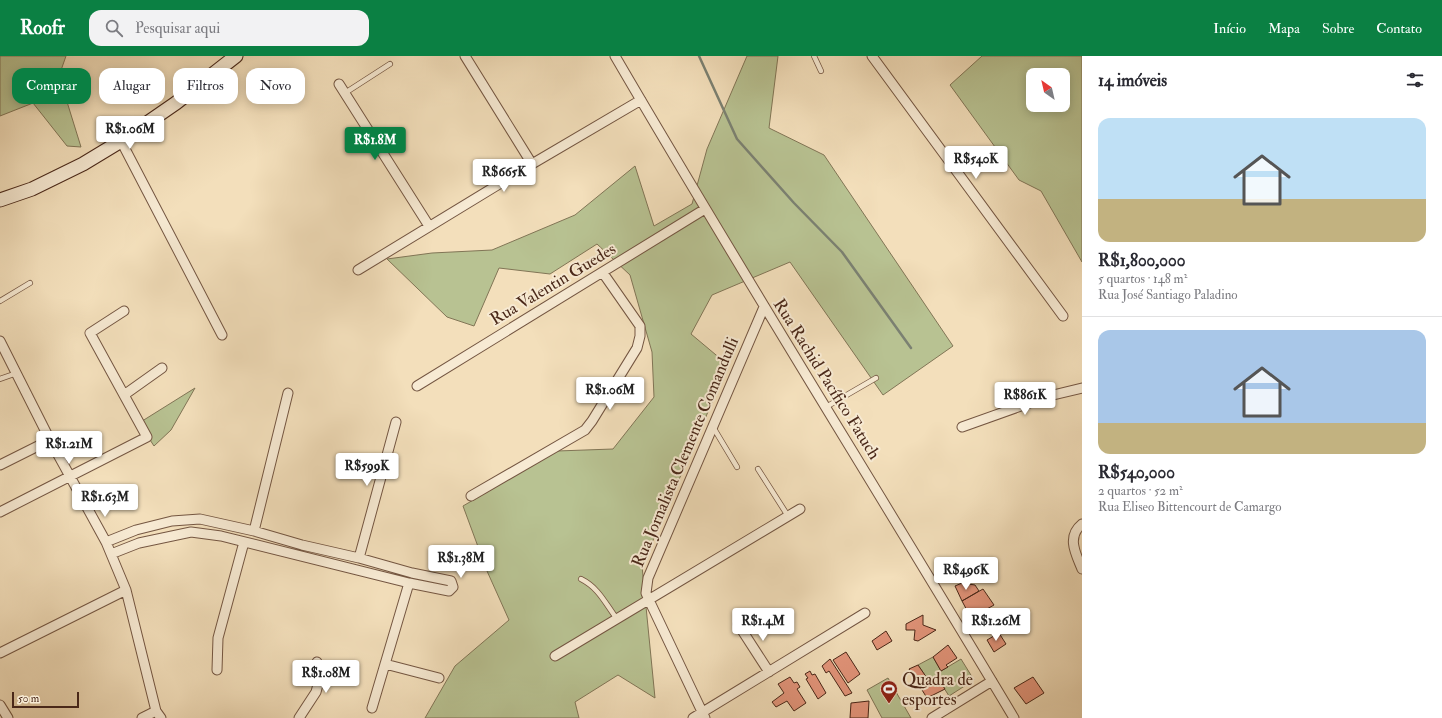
<!DOCTYPE html>
<html lang="pt">
<meta charset="utf-8">
<style>
body{margin:0;font-family:"IM FELL Double Pica",serif;background:#f2f2f3;color:#2b2b33;height:100vh;display:flex;flex-direction:column;font-size:15px;white-space:nowrap}
*{box-sizing:border-box;margin:0}
p{font-size:13px;color:#7c7c81}
.icon{flex:none;width:22px;height:22px;fill:none;stroke:currentColor;stroke-width:2;stroke-linecap:round;stroke-linejoin:round}
.map{position:relative;flex:1;overflow:hidden}
.sheet{display:flex;flex-direction:column;background:#fff;width:360px}
.sheet>*{flex:none}
.hud{position:absolute;left:12px;top:12px;width:380px;height:36px;display:flex;gap:8px}
.needle{width:26px;rotate:326deg}
.fabs{position:absolute;left:1026px;top:12px;display:grid;gap:8px}
.fabs a{display:grid;place-items:center;width:44px;height:44px;border-radius:8px;background:#fff;box-shadow:0 2px 10px #0003;font-size:20px}
.scale{position:absolute;left:12px;bottom:10px;width:67px;box-sizing:border-box;padding-left:4px;border:2px solid #4a2819;border-top:0;font-size:11px;line-height:14px;white-space:nowrap;color:#4a2819;-webkit-text-stroke:3px #f7ead3;paint-order:stroke}
.price{position:absolute;translate:-50% -34px;padding:0 9px;border-radius:4px;background:#fff;color:#222;font-size:13px;line-height:26px;filter:drop-shadow(0 1px 2px #0008)}
.price::after{content:'';position:absolute;left:50%;top:24px;width:12px;height:9px;margin-left:-6px;background:inherit;clip-path:polygon(0 0,100% 0,50% 100%)}
.price.active{background:#0b8043;color:#fff}
ul{padding:0;list-style:none}
li{display:grid;align-content:center;gap:8px;height:212px;padding:0 16px}
li+li{border-top:1px solid #e1e1e2}
li span{display:grid;place-items:center;height:124px;border-radius:12px;color:#555}
li>.icon{margin-inline-start:auto}
span .icon{width:72px;height:72px;fill:#fffc;stroke-width:1}
li b{font-size:17px}
h2{display:flex;justify-content:space-between;align-items:center;height:48px;padding:0 16px;font-size:17px}
.chip{padding:0 14px;border-radius:12px;background:#fff;box-shadow:0 2px 10px #0003;font-size:14px;line-height:36px}
.chip.active{background:#0b8043;color:#fff}
header{display:flex;align-items:center;gap:24px;box-sizing:border-box;height:56px;padding:0 20px;background:#0b8043;color:#fff}
header strong{font-size:19px}
nav{display:flex;gap:22px;margin-inline-start:auto;font-size:14px}
.search{width:280px;height:36px;background:#f2f2f3;display:flex;align-items:center;gap:10px;box-sizing:border-box;padding:0 14px;border-radius:12px;color:#7c7c81;font-size:15px}
main{display:flex;flex:1;min-height:0}
.map>svg:first-child{display:block}
.green{fill:#b8c292;stroke:#817556;fill-rule:evenodd}
.lines{fill:none;stroke-linecap:round;stroke-linejoin:round}
.stream{stroke:#7b8172;stroke-width:2.5}
.building{fill:#e3957b;stroke:#4a2819}
.lane-casing{stroke:#745642;stroke-width:6}
.street-casing{stroke:#745642;stroke-width:11}
.secondary-casing{stroke:#4a2819;stroke-width:15}
.lane{stroke:#f7ead3;stroke-width:4.5}
.street{stroke:#f7ead3;stroke-width:9}
.secondary{stroke:#f7ead3;stroke-width:13}
.labels{text-anchor:middle;dominant-baseline:central;stroke-width:4;stroke-linejoin:round;paint-order:stroke}
.street-label{font-size:17px;fill:#4a2819;stroke:#f7ead3}
.poi-label{font-size:17px;fill:#4a2819;stroke:#f7ead3;text-anchor:start}
</style>
<header>
<strong>Roofr</strong>
<div class="search"><svg class="icon" aria-label="search" viewBox="0 0 24 24"><circle cx="10" cy="10" r="6"/><path d="M15 15l6 6"/></svg>Pesquisar aqui</div>
<nav><a>Início</a><a>Mapa</a><a>Sobre</a><a>Contato</a></nav>
</header>
<main>
<div class="map">
<svg width="1082" height="662" viewBox="0 0 1082 662">
<rect width="100%" height="100%" fill="#f3dfbb"/>
<filter id="stains"><feTurbulence type="fractalNoise" baseFrequency=".005" numOctaves="4"/><feColorMatrix values="0 0 0 0 .2 0 0 0 0 .09 0 0 0 0 .02 0 0 0 .5 -.17"/></filter>
<radialGradient id="worn" r=".72"><stop offset=".6" stop-color="#630" stop-opacity="0"/><stop offset="1" stop-color="#630" stop-opacity=".3"/></radialGradient>
<path class="green" d="M0 0H66L59 20 81 91 67 90 33 47 0 60Z
M747 0H778L769 72 824 99 953 290 883 339 790 206 712 239 691 278 728 309 642 510 655 642 618 619 575 646 579 662H425L455 610 509 564 487 515 463 450 557 395 613 393 654 341 652 296 630 219 597 188 550 218 499 212 474 270 447 261 387 203 432 197 492 194 575 159 635 110 654 170 692 148 707 93Z
M982 0H1082V206L1041 135 1019 124 950 29ZM1033 19H1063V49H1033Z
M195 332 171 374 154 390 139 367Z
M933 601 941 615 961 603 974 624 949 640 937 621 929 625 918 609Z
M888 622 911 662H882L867 634Z"/>
<g class="lines">
<path class="stream" d="M699 0 737 83 794 147 842 196 911 292"/>
</g>
<path class="building" d="M962 527 975 529 979 535 962 545 955 530Z
M983 533 994 549 971 562 962 545Z
M923 559V569L936 574 918 585 914 584 915 574H906V568Z
M886 575 892 585 877 594 872 585Z
M999 577 1006 588 994 596 987 584Z
M948 589 957 602 946 609 948 611 941 615 933 601Z
M846 596 860 618 848 627 833 604Z
M830 603 852 637 845 640 829 615 826 617 822 610Z
M918 609 929 625 937 621 945 633 927 642 909 613Z
M810 615 812 619 815 618 826 637 818 643 806 623 808 622 805 618Z
M790 621 794 627 797 626 800 631 797 633 806 647 794 655 787 645 776 651 772 646 784 637 778 628Z
M1033 621 1044 637 1026 648 1014 632Z
M869 645 868 662H850L851 647Z"/>
<g class="lines">
<g class="lane-casing">
<path id="lane" d="M814 0 821 15
M345 37 390 8
M0 245 30 227
M0 323 17 317
M826 351 876 322
M713 371 737 411
M758 413 788 460
M581 523C599 532 605 547 617 563"/>
</g>
<g class="street-casing">
<path id="street" d="M465 0 532 108
M615 0C745 223 882 441 1014 662
M872 0 1063 260
M339 28 429 170
M121 85 222 279
M358 214 532 108 641 44
M0 285 50 384 106 486 126 534 156 655 161 662
M417 330 705 153
M124 339 162 312
M962 371 1049 340 1082 332
M0 409 50 384
M471 440 585 374 592 365 637 292 640 280V270L603 217
M0 456 147 381 90 277 124 255
M1082 468C1066 481 1076 498 1082 513
M254 475 288 337
M106 486 136 474 172 465 200 463 254 475 302 489 359 502 412 517 451 525 453 531 449 535 409 527 221 480 191 476 139 487 111 498
M359 502 396 366
M738 568 769 616
M0 597 126 534
M555 600 800 453
M385 608 439 622
M217 614 218 582 244 486
M0 649 8 662
M372 652 409 527
M142 662 156 655
M299 662 316 636 320 621 317 606
M693 662 865 557
M705 662 649 544 646 537 648 522 764 251
M932 662 992 625"/>
</g>
<g class="secondary-casing">
<path id="secondary" d="M0 144 32 133 83 108 121 85 176 47 236 0"/>
</g>
<use href="#lane" class="lane"/>
<use href="#street" class="street"/>
<use href="#secondary" class="secondary"/>
</g>
<defs>
<g id="stadium-pin" transform="scale(0.9)"><path d="M0 17L-7.5 6A9.5 9.5 0 1 1 7.5 6Z" fill="#8f2418" stroke="#f7ead3"/><path d="M0-5a6.5 5 0 1 0 0 10a6.5 5 0 1 0 0-10ZM-3.5-1.8h7v3.6h-7Z" fill="#fff"/></g>
</defs>
<g fill-rule="evenodd">
<use href="#stadium-pin" x="889" y="633"/>
</g>
<g class="labels">
<g class="street-label">
<text transform="translate(553 228) rotate(-31)">Rua Valentin Guedes</text>
<text transform="translate(827 323) rotate(58)">Rua Rachid Pacífico Fatuch</text>
<text transform="translate(685 396) rotate(-67)">Rua Jornalista Clemente Comandulli</text>
</g>
<g class="poi-label">
<text x="902" y="623">Quadra de<tspan x="902" dy="20">esportes</tspan></text>
</g>
</g>
<rect width="100%" height="100%" filter="url(#stains)"/>
<rect width="100%" height="100%" fill="url(#worn)"/>
</svg>
<div class="fabs">
<a><svg class="needle" viewBox="-14 -14 28 28"><path d="M0-13l5 13h-10z" fill="#e53935"/><path d="M0 13l5-13h-10z" fill="#7c7c81"/></svg></a>
</div>
<div class="scale">50 m</div>
<b class="price" style="left:130px;top:94px">R$1.06M</b>
<b class="price active" style="left:375px;top:105px">R$1.8M</b>
<b class="price" style="left:976px;top:124px">R$540K</b>
<b class="price" style="left:504px;top:137px">R$665K</b>
<b class="price" style="left:610px;top:355px">R$1.06M</b>
<b class="price" style="left:1025px;top:360px">R$861K</b>
<b class="price" style="left:69px;top:409px">R$1.21M</b>
<b class="price" style="left:367px;top:431px">R$599K</b>
<b class="price" style="left:105px;top:462px">R$1.63M</b>
<b class="price" style="left:461px;top:523px">R$1.38M</b>
<b class="price" style="left:966px;top:535px">R$496K</b>
<b class="price" style="left:763px;top:586px">R$1.4M</b>
<b class="price" style="left:996px;top:586px">R$1.26M</b>
<b class="price" style="left:326px;top:638px">R$1.08M</b>
<div class="hud">
<a class="chip active">Comprar</a>
<a class="chip">Alugar</a>
<a class="chip">Filtros</a>
<a class="chip">Novo</a>
</div>
</div>
<section class="sheet">
<h2>14 imóveis<svg class="icon" aria-label="filters" viewBox="0 0 24 24"><path d="M4 7h16M4 17h16"/><circle cx="9" cy="7" r="2"/><circle cx="15" cy="17" r="2"/></svg></h2>
<ul>
<li><span style="background:linear-gradient(#bfe0f5 65%,#c2b280 0)"><svg class="icon" aria-label="home" viewBox="0 0 24 24"><path d="M3 11l9-7 9 7M6 9v11h12V9"/></svg></span><div><b>R$1,800,000</b><p>5 quartos · 148 m²</p><p>Rua José Santiago Paladino</p></div></li>
<li><span style="background:linear-gradient(#a9c7e8 75%,#c2b280 0)"><svg class="icon" aria-label="home" viewBox="0 0 24 24"><path d="M3 11l9-7 9 7M6 9v11h12V9"/></svg></span><div><b>R$540,000</b><p>2 quartos · 52 m²</p><p>Rua Eliseo Bittencourt de Camargo</p></div></li>
</ul>
</section>
</main>
